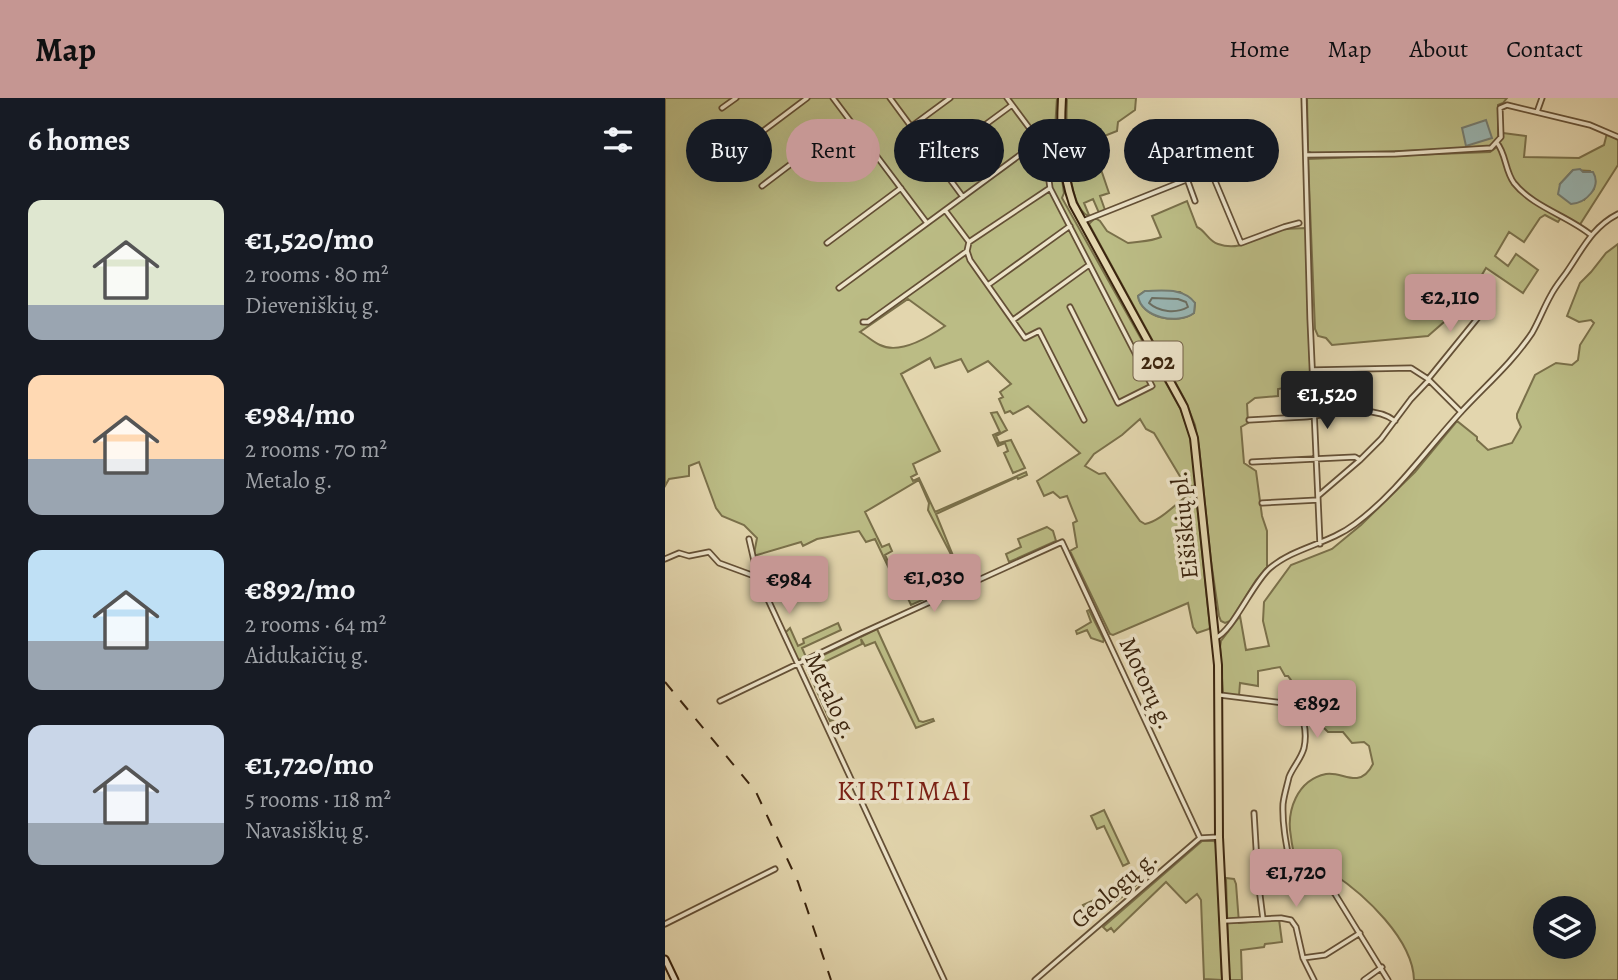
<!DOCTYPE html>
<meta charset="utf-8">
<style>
body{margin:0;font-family:Alegreya,serif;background:#20242c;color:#f1f3f6;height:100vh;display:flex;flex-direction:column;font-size:26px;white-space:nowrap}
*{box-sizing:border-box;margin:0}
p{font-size:23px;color:#9ea1a6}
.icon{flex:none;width:38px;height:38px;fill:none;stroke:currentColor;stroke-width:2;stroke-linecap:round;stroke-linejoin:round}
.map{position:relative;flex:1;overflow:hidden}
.sheet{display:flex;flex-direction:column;background:#171b24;width:665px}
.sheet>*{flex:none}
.top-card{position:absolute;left:21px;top:21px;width:665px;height:63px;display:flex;gap:14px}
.buttons{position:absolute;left:868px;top:798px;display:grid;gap:14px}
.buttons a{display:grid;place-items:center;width:63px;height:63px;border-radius:50%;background:#171b24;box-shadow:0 7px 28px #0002;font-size:35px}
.price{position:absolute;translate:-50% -60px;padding:0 16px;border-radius:7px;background:#c59692;color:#111;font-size:23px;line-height:46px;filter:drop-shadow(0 2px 4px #0008)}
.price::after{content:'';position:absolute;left:50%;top:42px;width:21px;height:16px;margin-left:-10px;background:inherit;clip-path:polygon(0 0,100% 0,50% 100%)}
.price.on{background:#222;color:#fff}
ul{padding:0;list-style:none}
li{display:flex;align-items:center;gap:21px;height:175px;padding:0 28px}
li span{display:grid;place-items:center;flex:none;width:196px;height:140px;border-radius:14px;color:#555}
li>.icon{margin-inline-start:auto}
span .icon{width:84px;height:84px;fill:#fffc;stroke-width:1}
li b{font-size:30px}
h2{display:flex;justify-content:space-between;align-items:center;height:84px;padding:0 28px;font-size:30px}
.chip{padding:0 24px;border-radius:32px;background:#171b24;box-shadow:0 7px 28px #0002;font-size:24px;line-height:63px}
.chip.on{background:#c59692;color:#111}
header{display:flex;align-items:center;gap:42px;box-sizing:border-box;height:98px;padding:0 35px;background:#c59692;color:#111}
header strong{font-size:33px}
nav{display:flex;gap:38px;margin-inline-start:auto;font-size:24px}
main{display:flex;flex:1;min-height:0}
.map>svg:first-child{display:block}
.green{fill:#bbbc85;stroke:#7a704a;stroke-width:2;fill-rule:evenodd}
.water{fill:#99b7b5;stroke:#737c72;stroke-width:2}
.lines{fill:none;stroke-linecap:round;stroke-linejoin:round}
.shore{stroke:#6a6e62;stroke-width:2}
.street-casing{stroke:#645036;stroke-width:7}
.secondary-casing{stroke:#3a240e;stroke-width:9}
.primary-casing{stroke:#3a240e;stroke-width:10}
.street{stroke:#ede4ca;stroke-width:3.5}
.secondary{stroke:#ede4ca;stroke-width:5}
.primary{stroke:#e3d6ae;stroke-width:6}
.rail{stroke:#3a240e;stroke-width:2;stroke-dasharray:12 12;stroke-linecap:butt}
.labels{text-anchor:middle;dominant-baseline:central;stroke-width:7;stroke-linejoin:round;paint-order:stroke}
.shield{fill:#ede4ca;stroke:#705e46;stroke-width:2}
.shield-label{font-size:23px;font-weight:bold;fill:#3a240e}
.street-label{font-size:24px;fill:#3a240e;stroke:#ede4ca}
.quarter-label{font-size:28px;letter-spacing:2px;fill:#7a1f14;stroke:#ede4ca}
</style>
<header>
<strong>Map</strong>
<nav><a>Home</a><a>Map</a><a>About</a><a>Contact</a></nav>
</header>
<main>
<section class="sheet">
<h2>6 homes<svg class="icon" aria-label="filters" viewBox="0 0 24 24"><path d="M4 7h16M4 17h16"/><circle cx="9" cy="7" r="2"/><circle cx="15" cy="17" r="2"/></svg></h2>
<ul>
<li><span style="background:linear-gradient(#dfe7d0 75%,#9aa5b1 0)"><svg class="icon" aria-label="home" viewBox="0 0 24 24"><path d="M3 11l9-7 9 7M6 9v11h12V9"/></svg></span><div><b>€1,520/mo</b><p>2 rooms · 80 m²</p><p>Dieveniškių g.</p></div></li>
<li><span style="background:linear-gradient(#ffd9b3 60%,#9aa5b1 0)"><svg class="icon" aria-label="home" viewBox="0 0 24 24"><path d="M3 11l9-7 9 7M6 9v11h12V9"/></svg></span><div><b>€984/mo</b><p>2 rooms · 70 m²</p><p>Metalo g.</p></div></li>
<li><span style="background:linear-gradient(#bfe0f5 65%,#9aa5b1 0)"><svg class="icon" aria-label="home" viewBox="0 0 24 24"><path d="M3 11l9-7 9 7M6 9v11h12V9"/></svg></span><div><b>€892/mo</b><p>2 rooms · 64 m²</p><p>Aidukaičių g.</p></div></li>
<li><span style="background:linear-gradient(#c9d6e8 70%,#9aa5b1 0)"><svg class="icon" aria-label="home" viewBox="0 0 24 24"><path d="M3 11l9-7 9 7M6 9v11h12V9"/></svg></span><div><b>€1,720/mo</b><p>5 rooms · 118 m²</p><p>Navasiškių g.</p></div></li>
</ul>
</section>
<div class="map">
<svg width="953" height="882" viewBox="0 0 953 882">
<rect width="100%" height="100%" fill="#e3d6ae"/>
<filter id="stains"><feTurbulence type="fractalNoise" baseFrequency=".00286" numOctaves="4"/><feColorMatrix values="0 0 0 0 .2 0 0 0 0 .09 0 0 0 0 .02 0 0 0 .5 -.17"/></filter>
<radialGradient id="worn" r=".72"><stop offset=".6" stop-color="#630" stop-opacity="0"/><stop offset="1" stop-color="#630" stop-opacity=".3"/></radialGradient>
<path class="green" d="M0 0H392L389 46 383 51V54H393L399 95 397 100 515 310 525 338 531 387 522 390 489 335 481 331 475 321 457 337 429 356 420 368 434 376 440 375 475 423 480 426C499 422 512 402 529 394L531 396 545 529 544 531 532 535 528 529 523 505 448 537 445 536 405 453 412 449 408 425 412 423 402 398 395 400 388 394 379 398 372 383 415 355 363 308 348 316 345 313 340 315 334 301 338 299 335 294 346 286 323 263 303 274 296 261 270 270 265 260 236 276 275 353 248 366 252 376 246 379 248 383 254 380 270 414 361 374 362 377 353 381 352 379 271 416 293 470 263 412 264 405 254 382 200 414 217 449 224 446 227 453 220 457 232 483 233 487 227 489 226 486 230 483 210 441 201 444 194 433 152 441 138 448 136 444 92 457 97 469 94 470 89 456 92 440 79 427 57 418 51 410 34 364 24 368V378L4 381 0 388ZM243 201 280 228C264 239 235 257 215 247 208 244 202 238 195 234Z
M402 0H471L470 12 453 24 452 33 429 42 427 45 444 95 435 98 440 112 434 115 428 101 419 105 424 117 423 118C400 107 401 24 402 0Z
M642 0H842L838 5 833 7V41L822 50 648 56 643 53Z
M838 35 861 38 859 59 914 60 939 47 942 35 953 42V67L914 128 898 117 893 124 880 117 875 120 859 144 844 134 830 158 843 168 851 156 873 172 858 195 821 170 812 185 811 196 763 238 667 247 661 240 653 238 650 231 643 61 825 54 833 48ZM908 72 925 73 929 91 919 102 895 86Z
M522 103 532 129C541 133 543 143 553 146 576 154 590 139 612 133 620 130 631 131 640 130L641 132 646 299H635L630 288 613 291V298L590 300 582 306 583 325 576 329 579 365 591 373 597 418 602 433V469L591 482 565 523 560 525 556 523 554 518 546 463 534 349 530 327 520 302 424 126 430 120 435 123 442 133 463 145C475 143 485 144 496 139L487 118ZM480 193 515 194 530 205 529 215C512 227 477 220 473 198Z
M953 146V882H749C748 841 699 796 667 775 657 768 647 775 637 768 629 762 627 748 626 739 621 713 632 682 661 676 672 674 682 681 692 680 700 679 705 672 708 666L704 648 699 644 687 645 678 634H663L659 630C632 630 637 593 623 578H620L615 569 593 573V588L575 585 574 598 558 596 555 549 556 543 575 518 581 552 604 548 598 523 599 504 626 467 667 451 696 427 750 374 792 323 812 339V342L823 352 847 345 856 329 852 320V316L870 277 891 265 907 267 913 262 915 247 929 225 926 222 914 224 902 218 915 185 926 174 941 155ZM880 810H919V849H880Z
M683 274 686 291 676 292 674 297H669L665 275Z
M332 314 342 332 331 338 334 345 346 342 360 370 348 375 339 355 343 353 340 345 333 348 328 337 335 334 326 315Z
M382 429 388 433 391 443 344 464 341 456 356 449 353 441Z
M283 464 288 481 286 483 283 477 267 485 271 492 290 483 291 487 246 507 240 494 284 474 280 466Z
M424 512 439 542 438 544 426 540 422 532 412 536 411 533 426 524 422 513Z
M173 525 176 532 137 550 141 559 134 562 132 560 120 535 125 530 133 548 139 545 138 541Z
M212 531 254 623 258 624 268 621 269 623 251 630 210 544 200 548 196 541 197 546 155 566 156 569 147 572 150 578 155 575 157 578 155 579 168 608 163 611 168 622 165 623 140 566Z
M439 712 464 765 458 768 439 728 432 731 426 718Z
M537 743H549L552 747 557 882 539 881 536 802 532 796 521 805 501 784 449 834 446 830 442 833 438 829Z
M468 774 472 786C462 795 450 806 437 810 431 812 427 810 421 812L418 807 436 799 442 804 463 792 460 782Z
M561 780 569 781 571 786 574 825 614 821 617 844 600 846 599 849 576 852 577 882H564Z"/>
<path class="water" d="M821 22 827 40 801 48 797 30Z
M915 71 918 74H928C937 89 921 105 906 106L893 96 895 86 908 72Z
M480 193C496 193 519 189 530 205L529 215C513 227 476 220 473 198Z"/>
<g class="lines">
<path class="shore" d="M487 200 513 201 521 204 523 209C511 216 494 214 484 205Z"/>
<g class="street-casing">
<path id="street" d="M168 0 262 125
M225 0 298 99
M342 0 374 43V48L380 53 385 90 487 288 453 305 405 209
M639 0 645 221 655 446
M57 10 71 0
M872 14 877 0
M247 28 285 0
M832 45C841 56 840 73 849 85 868 109 903 118 926 137
M77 49 142 0
M380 53 396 51
M641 57 730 56 826 50 836 39 835 10 842 7 925 27 953 39
M271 63 347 7
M545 71 576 145 619 129 634 125
M522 81 530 103
M97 88 184 22
M280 112 304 144 302 153 305 162 360 240 374 233 419 322
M418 123 591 54
M304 144 385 90
M162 145 236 90
M323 187 405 128
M174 190 367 48H374
M348 222 424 167
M198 224H203L302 153
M648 272 746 270 763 281 796 314
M764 280 824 206
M584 322C602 321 620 320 639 319 665 317 708 305 730 323
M587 364 690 359 695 362
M653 398 695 362 716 341 746 301 764 282
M597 405 653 402
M84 441 93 480 105 506 279 882
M0 461 14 455 24 458 44 454 54 465 92 479
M550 540C567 535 588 484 605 470 630 449 664 446 690 426 732 395 761 352 796 314 820 288 847 265 867 235 874 223 879 209 886 197 890 189 896 182 901 175 917 152 927 129 953 116
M555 597 626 606C640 613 642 636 639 650 636 661 628 669 624 679 622 688 619 697 618 706 617 728 622 750 626 771
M55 603 197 535 397 444 535 740
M589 715 593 782 598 821
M593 782 626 771 640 772 657 781 670 796 723 882
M559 823 616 820 626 822 631 829 638 860 649 882
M0 826 110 771
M638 860 660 857 695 835
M370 882 535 740 554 739
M699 882 717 869"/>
</g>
<g class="secondary-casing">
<path id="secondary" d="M0 861 10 882"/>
</g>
<g class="primary-casing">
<path id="primary" d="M397 0C395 37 396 71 408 106L519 309 529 340 553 567 554 739 561 882"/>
</g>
<use href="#street" class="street"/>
<use href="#secondary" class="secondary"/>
<use href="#primary" class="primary"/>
<path class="rail" d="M0 584 91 694 133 784 166 882"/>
</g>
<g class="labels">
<rect class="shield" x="468.5" y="243.5" width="49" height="39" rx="5"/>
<g class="shield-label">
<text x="493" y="263">202</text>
</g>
<g class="street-label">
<text transform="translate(519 427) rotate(-96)">Eišiškių pl.</text>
<text transform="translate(482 585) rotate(65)">Motorų g.</text>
<text transform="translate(166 598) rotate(65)">Metalo g.</text>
<text transform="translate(449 791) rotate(-41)">Geologų g.</text>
</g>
<g class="quarter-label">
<text x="240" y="693">KIRTIMAI</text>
</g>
</g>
<rect width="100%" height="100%" filter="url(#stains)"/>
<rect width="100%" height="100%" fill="url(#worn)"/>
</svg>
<div class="buttons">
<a><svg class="icon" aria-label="layers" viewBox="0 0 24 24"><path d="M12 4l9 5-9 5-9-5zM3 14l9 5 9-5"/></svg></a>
</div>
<b class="price" style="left:785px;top:236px">€2,110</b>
<b class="price on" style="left:662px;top:333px">€1,520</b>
<b class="price" style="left:269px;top:516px">€1,030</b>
<b class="price" style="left:124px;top:518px">€984</b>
<b class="price" style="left:652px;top:642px">€892</b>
<b class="price" style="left:631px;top:811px">€1,720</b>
<div class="top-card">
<a class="chip">Buy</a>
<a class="chip on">Rent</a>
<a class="chip">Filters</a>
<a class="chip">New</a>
<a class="chip">Apartment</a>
</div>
</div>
</main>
